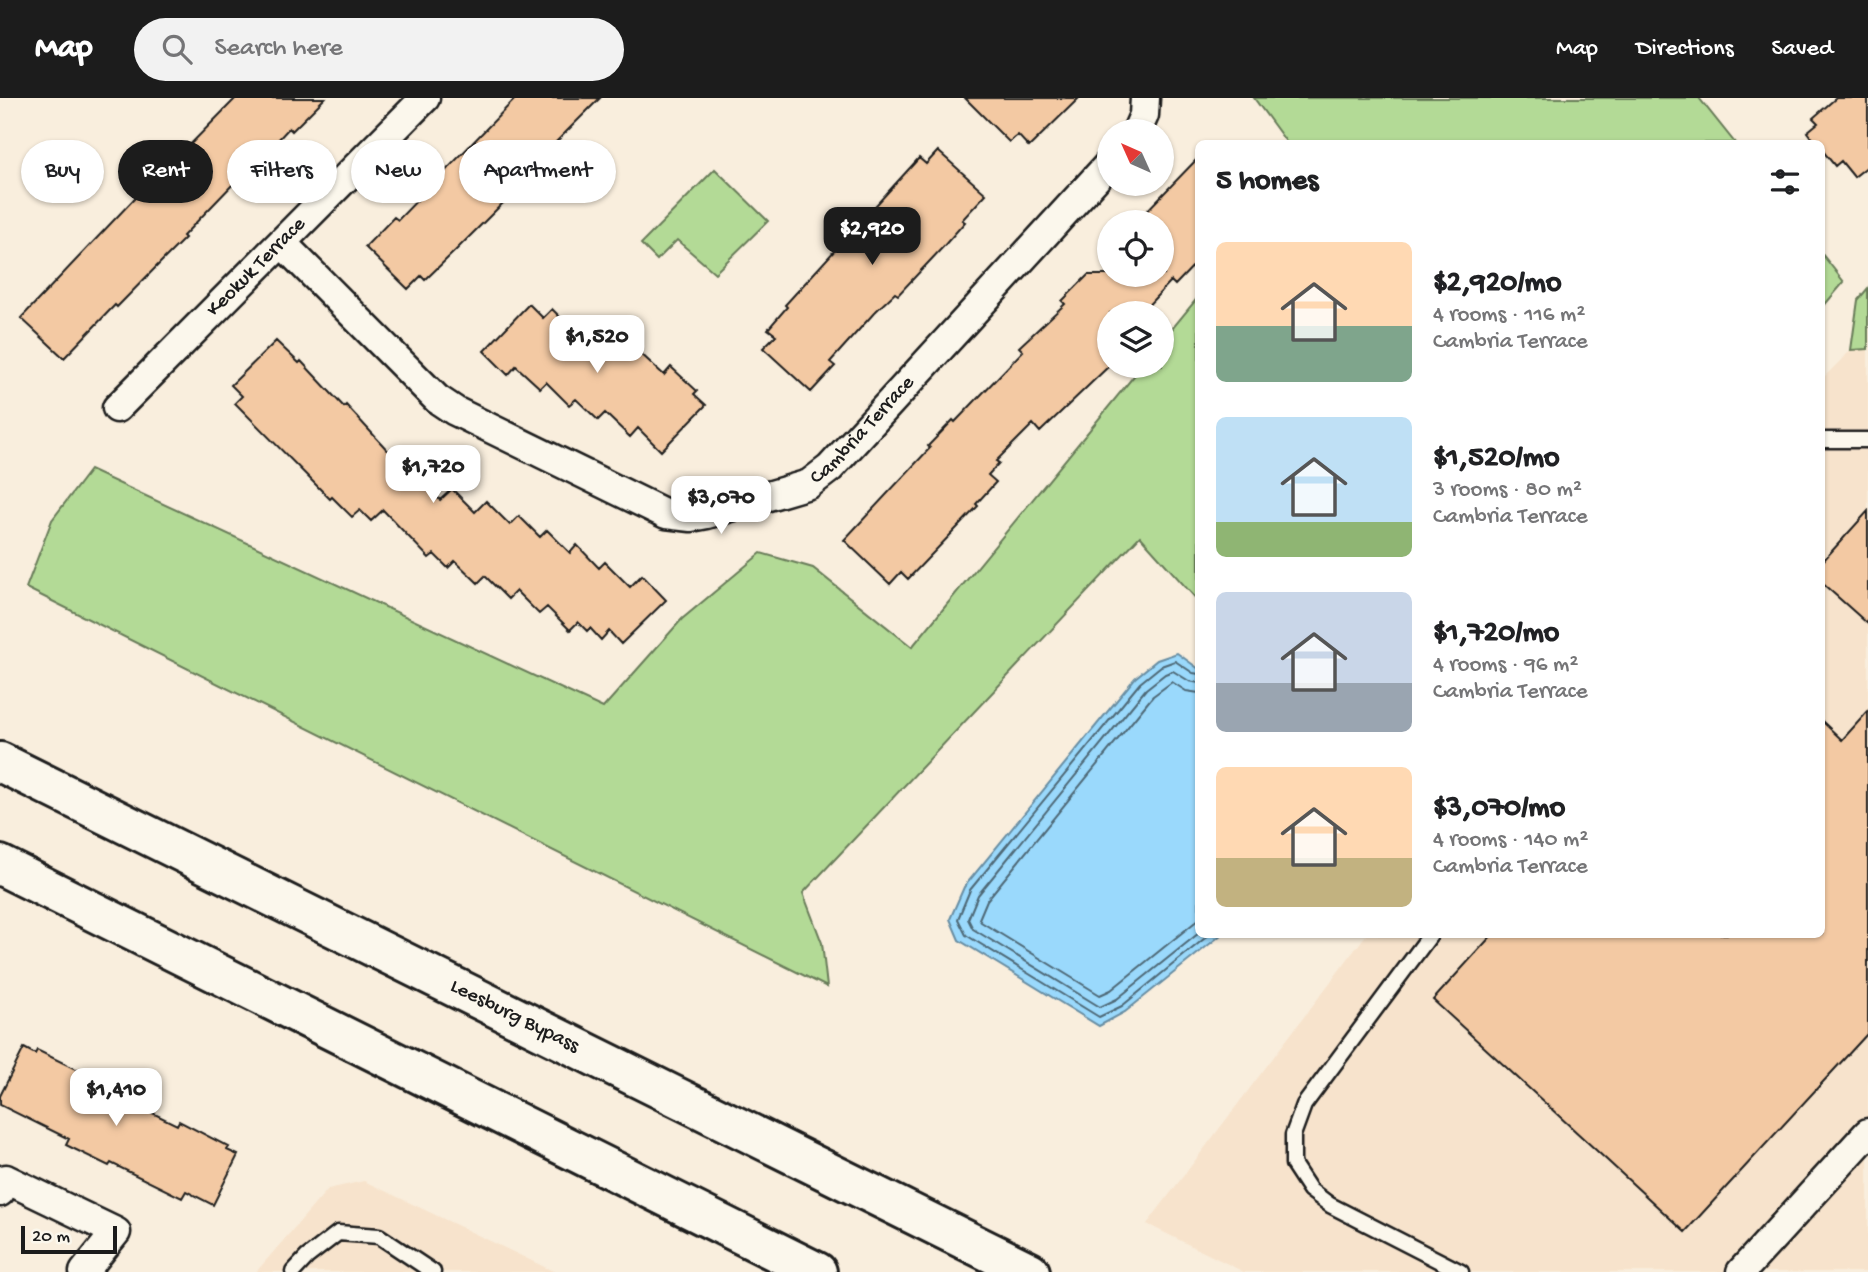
<!DOCTYPE html>
<meta charset="utf-8">
<style>
body{margin:0;font-family:"Gochi Hand",sans-serif;background:#f2f2f2;color:#202124;height:100vh;display:flex;flex-direction:column;font-size:26px;white-space:nowrap}
*{box-sizing:border-box;margin:0}
p{font-size:23px;color:#757577}
.icon{flex:none;width:38px;height:38px;fill:none;stroke:currentColor;stroke-width:2;stroke-linecap:round;stroke-linejoin:round}
.map{position:relative;flex:1;overflow:hidden}
.drawer{position:absolute;left:1195px;top:42px;width:630px;height:798px;display:flex;flex-direction:column;background:#fff;border-radius:10px;box-shadow:0 2px 5px #0004}
.drawer>*{flex:none}
.banner{position:absolute;left:21px;top:42px;width:665px;height:63px;display:flex;gap:14px}
.needle{width:46px;rotate:315deg}
.fabs{position:absolute;left:1097px;top:21px;display:grid;gap:14px}
.fabs a{display:grid;place-items:center;width:77px;height:77px;border-radius:50%;background:#fff;box-shadow:0 2px 5px #0004;font-size:35px}
.scale{position:absolute;left:21px;bottom:18px;width:96px;box-sizing:border-box;padding-left:7px;border:4px solid #1c1c1c;border-top:0;font-size:19px;line-height:24px;white-space:nowrap;color:#1c1c1c;-webkit-text-stroke:5px #fbf7ec;paint-order:stroke}
.price{position:absolute;translate:-50% -60px;padding:0 16px;border-radius:14px;background:#fff;color:#222;font-size:23px;line-height:46px;filter:drop-shadow(0 2px 4px #0008)}
.price::after{content:'';position:absolute;left:50%;top:42px;width:21px;height:16px;margin-left:-10px;background:inherit;clip-path:polygon(0 0,100% 0,50% 100%)}
.price.selected{background:#1c1c1c;color:#fff}
ul{padding:0;list-style:none}
li{display:flex;align-items:center;gap:21px;height:175px;padding:0 21px}
li span{display:grid;place-items:center;flex:none;width:196px;height:140px;border-radius:10px;color:#555}
li>.icon{margin-inline-start:auto}
span .icon{width:84px;height:84px;fill:#fffc;stroke-width:1}
li b{font-size:30px}
h2{display:flex;justify-content:space-between;align-items:center;height:84px;padding:0 21px;font-size:30px}
.pill{padding:0 24px;border-radius:32px;background:#fff;box-shadow:0 2px 5px #0004;font-size:24px;line-height:63px}
.pill.selected{background:#1c1c1c;color:#fff}
header{display:flex;align-items:center;gap:42px;box-sizing:border-box;height:98px;padding:0 35px;background:#1c1c1c;color:#fff}
header strong{font-size:33px}
nav{display:flex;gap:38px;margin-inline-start:auto;font-size:24px}
.search{width:490px;height:63px;background:#f2f2f2;display:flex;align-items:center;gap:18px;box-sizing:border-box;padding:0 24px;border-radius:38px;color:#757577;font-size:26px}
.map>svg:first-child{display:block}
.built{fill:#f7e3cc}
.green{fill:#b3da96;stroke:#687b59;stroke-width:2}
.water{fill:#9ad9fc;stroke:#688da2;stroke-width:2}
.lines{fill:none;stroke-linecap:round;stroke-linejoin:round}
.shore{stroke:#4e6876;stroke-width:2}
.building{fill:#f3c9a3;stroke:#1c1c1c;stroke-width:2}
.lane-casing{stroke:#1c1c1c;stroke-width:19}
.street-casing{stroke:#1c1c1c;stroke-width:33}
.highway-casing{stroke:#1c1c1c;stroke-width:44}
.lane{stroke:#fbf7ec;stroke-width:14}
.street{stroke:#fbf7ec;stroke-width:28}
.highway{stroke:#fbf7ec;stroke-width:38}
.labels{text-anchor:middle;dominant-baseline:central;stroke-width:7;stroke-linejoin:round;paint-order:stroke}
.street-label{font-size:21px;fill:#1c1c1c;stroke:#fbf7ec}
</style>
<header>
<strong>Map</strong>
<div class="search"><svg class="icon" aria-label="search" viewBox="0 0 24 24"><circle cx="10" cy="10" r="6"/><path d="M15 15l6 6"/></svg>Search here</div>
<nav><a>Map</a><a>Directions</a><a>Saved</a></nav>
</header>
<div class="map">
<svg width="1868" height="1174" viewBox="0 0 1868 1174">
<rect width="100%" height="100%" fill="#f9eedd"/>
<filter id="ink" filterUnits="userSpaceOnUse"><feTurbulence type="fractalNoise" baseFrequency=".0143" numOctaves="2"/><feDisplacementMap in="SourceGraphic" scale="14" xChannelSelector="R" yChannelSelector="G"/><feConvolveMatrix kernelMatrix="1 2 1 2 8 2 1 2 1" color-interpolation-filters="sRGB"/></filter>
<g filter="url(#ink)">
<path class="built" d="M1868 251V1174H1244L1147 1126 1366 837 1822 836V281L1851 252Z
M364 1083 555 1174H256L328 1091Z"/>
<path class="green" d="M1254 0H1699L1735 45H1287Z
M715 71 768 123 715 175 677 142 657 162 641 146Z
M1822 156 1844 184 1822 210Z
M1868 190V251L1851 252 1858 202Z
M1199 198V504L1140 438 803 795 822 845 827 889 26 490 52 422 90 372 603 610 682 521 761 455 813 470 912 549 1142 268H1162V243Z"/>
<path class="water" d="M1177 555 1199 571V836L1221 837 1125 914 1099 928 959 842 950 821 964 789 1135 580 1157 562Z"/>
<g class="lines">
<path class="shore" d="M1199 576 1193 575 1175 563 1161 568 1140 585 970 792 958 821 966 837 1099 919 1122 908 1210 836
M1199 585 1189 583 1173 573 1165 576 1146 591 978 797 968 821 973 831 1100 909 1117 901 1199 835
M1199 595 1186 593 1172 584 1153 598 987 802 979 821 981 824 1100 897 1111 892 1199 821"/>
</g>
<path class="building" d="M236 0H325L292 33 289 30 239 84 237 82 183 138 185 140 164 161 117 209 115 207 64 260 21 220 171 62 173 64Z
M516 0H600L514 86 518 90 454 154 425 182 421 178 408 191 365 149 394 119 398 122Z
M965 0H1079L1029 49 1018 37 1009 44Z
M1836 0H1868V68L1854 79 1841 63 1835 68 1822 52V46H1816L1807 34 1818 25 1813 20Z
M938 53 986 96 962 122 965 124 943 149 898 197 895 195 875 214 830 264 835 268 811 294 763 250 776 237 768 231 787 209 785 207 919 60 926 66Z
M1199 59V162L1175 187 1171 183 1141 215H1110V267L1040 334 1033 326 996 363 999 365 988 377 996 384 976 406 978 408 908 481 901 474 890 486 844 442 930 350 928 348 953 322 955 324 1023 253 1019 249 1065 206 1062 203 1088 177H1164L1162 124H1136Z
M529 206 543 220 552 211 571 230 578 223 602 246 610 238 632 261 639 254 664 277 671 269 697 293 694 296 706 307 661 353 638 330 630 339 605 315 598 322 576 301 569 307 546 284 540 290 516 268 508 277 484 253Z
M276 243 299 265 301 263 344 309 346 307 391 356 393 354 440 402 452 391 475 414 486 403 510 427 519 418 540 439 547 432 570 455 577 447 599 470 605 464 630 489 642 477 666 502 621 546 609 533 601 542 590 530 587 533 578 524 570 532 547 509 539 516 516 493 508 501 485 478 478 485 455 463 448 470 434 456 429 460 383 412 371 423 360 412 352 419 332 399 330 401 235 305 242 298 231 287Z
M1868 413V526L1822 485V464Z
M1868 613V935L1685 1134 1433 902 1493 836H1822V623L1842 642Z
M24 950 35 956 37 952 86 976 85 979 97 984 95 987 177 1027 179 1023 229 1049 227 1052 238 1057 213 1107 186 1093 182 1100 111 1065 109 1068 66 1047 69 1041 0 1007V998Z"/>
<g class="lines">
<g class="lane-casing">
<path id="lane" d="M1822 342H1868
M1431 836 1304 1007 1293 1037V1066L1310 1092 1330 1107 1461 1174
M293 1174 307 1159 338 1135 379 1138 433 1174"/>
</g>
<g class="street-casing">
<g id="street">
<path d="M1137 33 1144 17 1145 0"/>
<path id="s1" d="M282 145 437 301 455 313 666 416 691 419 707 416 809 386 830 370 1110 65"/>
<path id="s2" d="M117 310 425 0"/>
<path d="M0 1094 6 1081 116 1134 84 1174"/>
<path d="M1741 1174 1868 1035"/>
</g>
</g>
<g class="highway-casing">
<g id="highway">
<path id="s3" d="M0 664 1030 1174"/>
<path d="M0 767 817 1174"/>
</g>
</g>
<use href="#lane" class="lane"/>
<use href="#street" class="street"/>
<use href="#highway" class="highway"/>
</g>
</g>
<g class="labels">
<g class="street-label">
<text stroke="none"><textPath href="#s2" startOffset="198">Keokuk Terrace</textPath></text>
<text stroke="none"><textPath href="#s1" startOffset="700">Cambria Terrace</textPath></text>
<text stroke="none"><textPath href="#s3" startOffset="574">Leesburg Bypass</textPath></text>
</g>
</g>
</svg>
<div class="fabs">
<a><svg class="needle" viewBox="-14 -14 28 28"><path d="M0-13l5 13h-10z" fill="#e53935"/><path d="M0 13l5-13h-10z" fill="#757577"/></svg></a>
<a><svg class="icon" aria-label="locate" viewBox="0 0 24 24"><circle cx="12" cy="12" r="6"/><path d="M12 2v4M12 18v4M2 12h4M18 12h4"/></svg></a>
<a><svg class="icon" aria-label="layers" viewBox="0 0 24 24"><path d="M12 4l9 5-9 5-9-5zM3 14l9 5 9-5"/></svg></a>
</div>
<div class="scale">20 m</div>
<b class="price selected" style="left:872px;top:169px">$2,920</b>
<b class="price" style="left:597px;top:277px">$1,520</b>
<b class="price" style="left:433px;top:407px">$1,720</b>
<b class="price" style="left:721px;top:438px">$3,070</b>
<b class="price" style="left:116px;top:1030px">$1,410</b>
<div class="banner">
<a class="pill">Buy</a>
<a class="pill selected">Rent</a>
<a class="pill">Filters</a>
<a class="pill">New</a>
<a class="pill">Apartment</a>
</div>
<section class="drawer">
<h2>5 homes<svg class="icon" aria-label="filters" viewBox="0 0 24 24"><path d="M4 7h16M4 17h16"/><circle cx="9" cy="7" r="2"/><circle cx="15" cy="17" r="2"/></svg></h2>
<ul>
<li><span style="background:linear-gradient(#ffd9b3 60%,#7fa58c 0)"><svg class="icon" aria-label="home" viewBox="0 0 24 24"><path d="M3 11l9-7 9 7M6 9v11h12V9"/></svg></span><div><b>$2,920/mo</b><p>4 rooms · 116 m²</p><p>Cambria Terrace</p></div></li>
<li><span style="background:linear-gradient(#bfe0f5 75%,#8fb573 0)"><svg class="icon" aria-label="home" viewBox="0 0 24 24"><path d="M3 11l9-7 9 7M6 9v11h12V9"/></svg></span><div><b>$1,520/mo</b><p>3 rooms · 80 m²</p><p>Cambria Terrace</p></div></li>
<li><span style="background:linear-gradient(#c9d6e8 65%,#9aa5b1 0)"><svg class="icon" aria-label="home" viewBox="0 0 24 24"><path d="M3 11l9-7 9 7M6 9v11h12V9"/></svg></span><div><b>$1,720/mo</b><p>4 rooms · 96 m²</p><p>Cambria Terrace</p></div></li>
<li><span style="background:linear-gradient(#ffd9b3 65%,#c2b280 0)"><svg class="icon" aria-label="home" viewBox="0 0 24 24"><path d="M3 11l9-7 9 7M6 9v11h12V9"/></svg></span><div><b>$3,070/mo</b><p>4 rooms · 140 m²</p><p>Cambria Terrace</p></div></li>
</ul>
</section>
</div>
